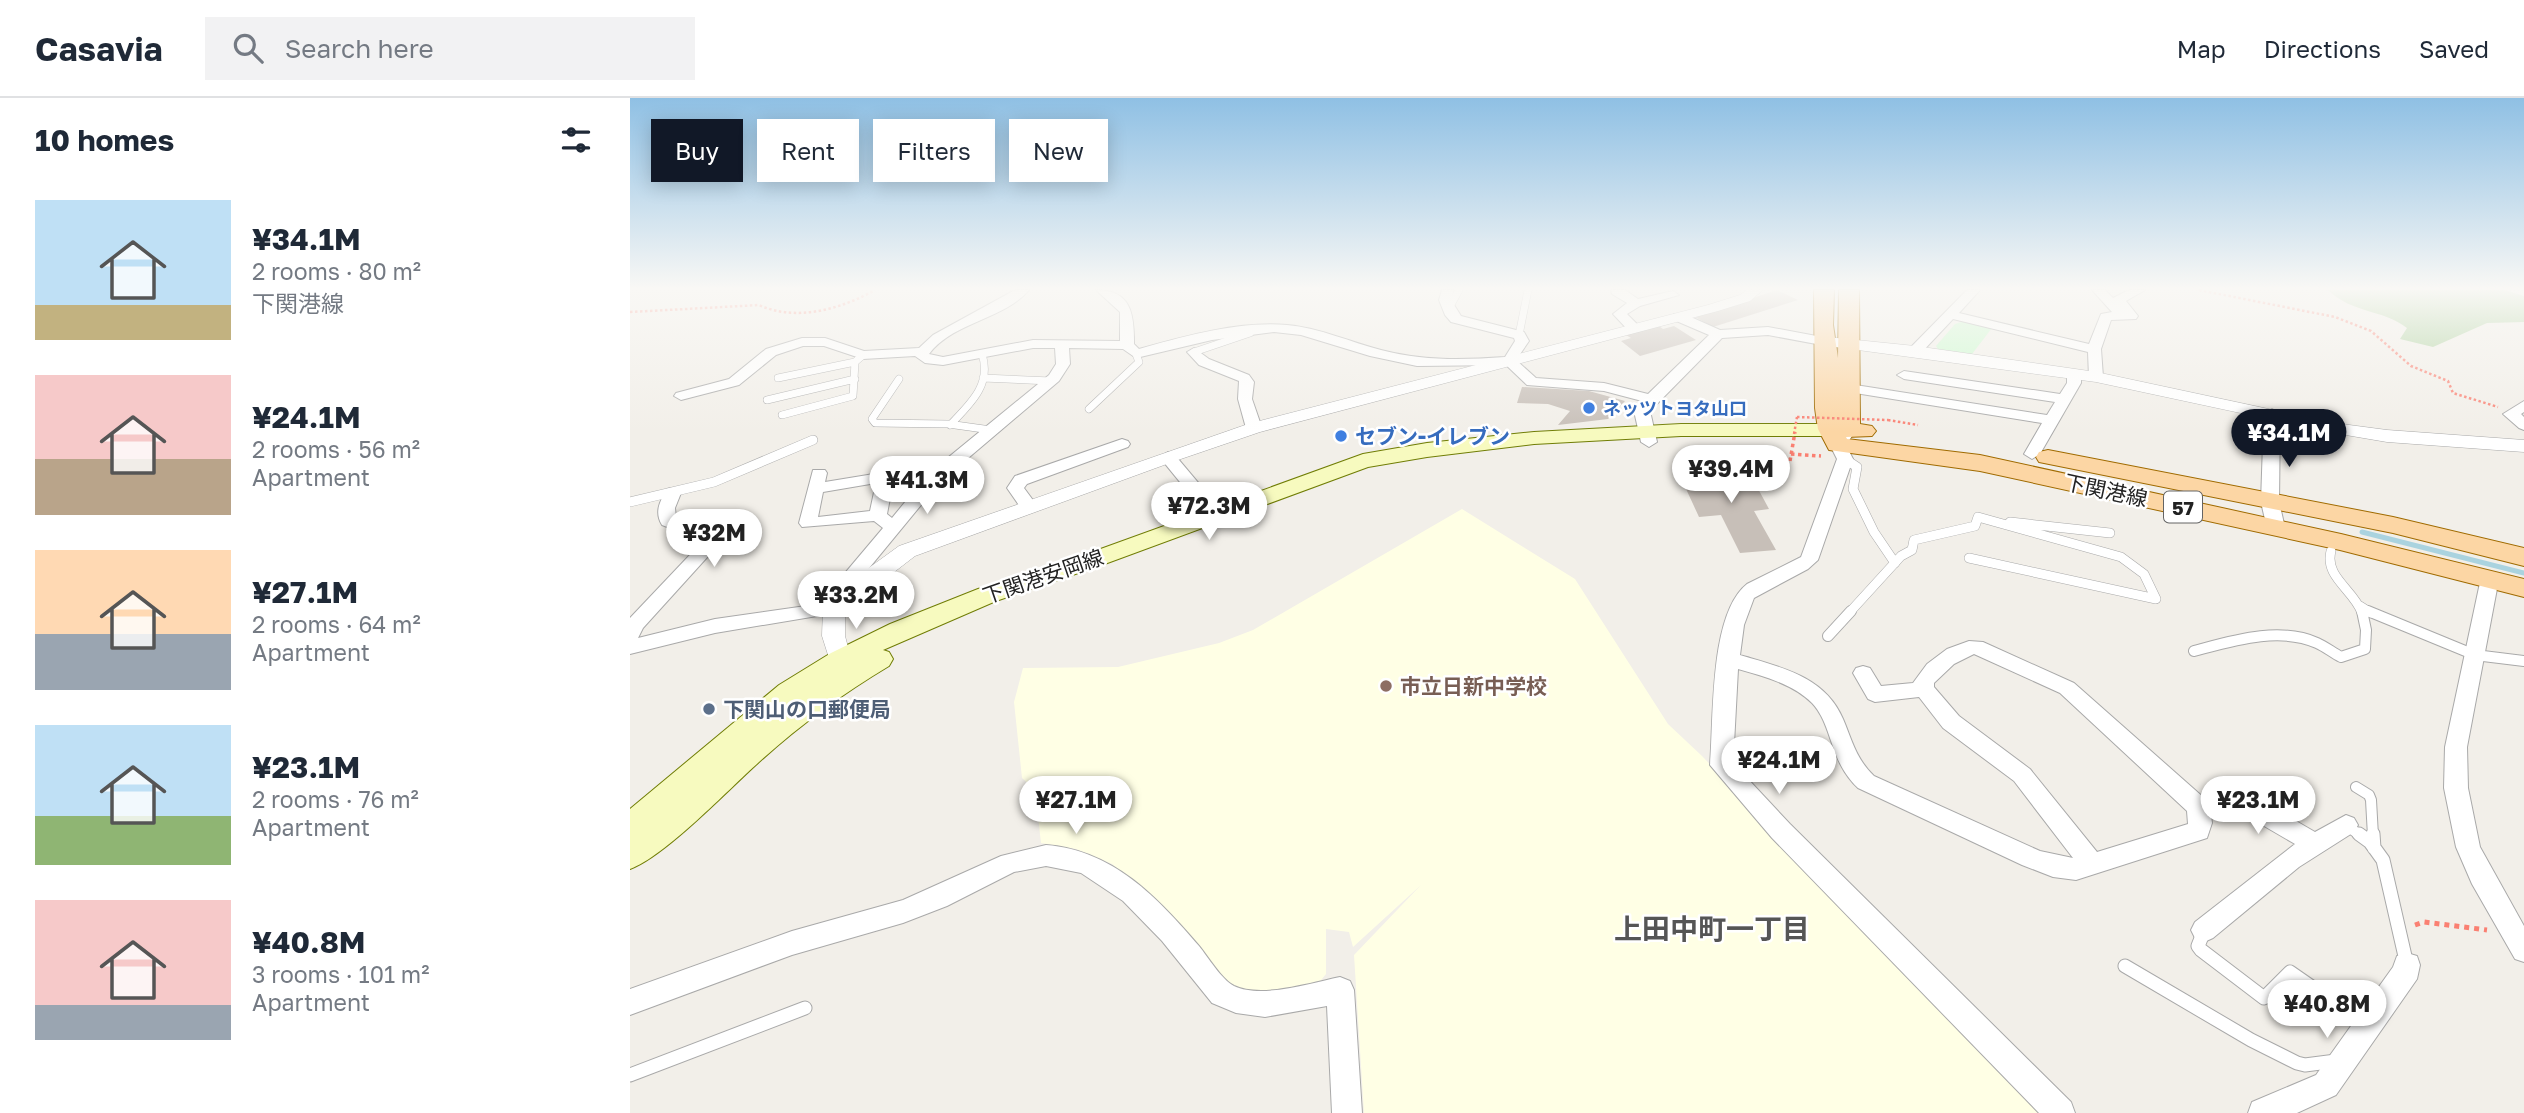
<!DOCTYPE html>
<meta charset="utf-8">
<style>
body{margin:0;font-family:"Golos Text","Noto Sans JP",sans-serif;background:#f2f2f3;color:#1f2937;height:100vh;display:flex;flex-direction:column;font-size:26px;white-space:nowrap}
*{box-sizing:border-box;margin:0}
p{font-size:23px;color:#747a83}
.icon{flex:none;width:38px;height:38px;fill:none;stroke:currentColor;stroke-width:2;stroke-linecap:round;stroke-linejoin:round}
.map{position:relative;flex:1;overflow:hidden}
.panel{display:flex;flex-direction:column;background:#fff;width:630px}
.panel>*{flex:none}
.hud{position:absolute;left:21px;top:21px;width:665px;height:63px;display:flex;gap:14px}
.price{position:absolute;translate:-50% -60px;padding:0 16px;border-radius:24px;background:#fff;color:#222;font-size:23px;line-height:46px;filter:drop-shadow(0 2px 4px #0008)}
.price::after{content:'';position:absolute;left:50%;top:42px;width:21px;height:16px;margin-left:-10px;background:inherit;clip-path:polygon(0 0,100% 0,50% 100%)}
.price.selected{background:#111827;color:#fff}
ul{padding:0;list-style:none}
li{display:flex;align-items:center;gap:21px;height:175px;padding:0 35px}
li span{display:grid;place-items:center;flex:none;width:196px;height:140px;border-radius:0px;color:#555}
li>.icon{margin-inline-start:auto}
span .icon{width:84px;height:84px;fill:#fffc;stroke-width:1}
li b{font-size:30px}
h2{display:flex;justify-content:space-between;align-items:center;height:84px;padding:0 35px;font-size:30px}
.tag{padding:0 24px;border-radius:0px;background:#fff;box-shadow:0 4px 18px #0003;font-size:24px;line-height:63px}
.tag.selected{background:#111827;color:#fff}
header{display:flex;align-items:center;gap:42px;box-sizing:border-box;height:98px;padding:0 35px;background:#fff;border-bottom:2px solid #e0e1e3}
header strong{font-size:33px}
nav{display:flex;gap:38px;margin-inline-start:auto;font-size:24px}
.search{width:490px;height:63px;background:#f2f2f3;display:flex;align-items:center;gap:18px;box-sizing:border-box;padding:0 24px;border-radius:0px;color:#747a83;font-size:26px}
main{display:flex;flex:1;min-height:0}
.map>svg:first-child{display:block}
.education{fill:#ffffe5}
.forest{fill:#add19e}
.park{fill:#c8facc}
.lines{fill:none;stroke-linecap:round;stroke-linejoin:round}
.stream{stroke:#aad3df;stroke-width:5}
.building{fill:#c7bfb8}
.service-far3-casing{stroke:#a9a9a9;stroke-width:8}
.service-far2-casing{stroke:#a9a9a9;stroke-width:10}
.service-far1-casing{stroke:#a9a9a9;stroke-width:12}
.service-casing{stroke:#a9a9a9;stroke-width:15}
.minor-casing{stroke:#a9a9a9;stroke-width:2}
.tertiary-casing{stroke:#a9a9a9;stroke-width:1}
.secondary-casing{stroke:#707d05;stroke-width:2}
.primary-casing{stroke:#a06b00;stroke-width:2}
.path-far2{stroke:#fa8072;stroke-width:2.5;stroke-dasharray:2.5 2.5;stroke-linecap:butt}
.path-far1{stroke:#fa8072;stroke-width:3.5;stroke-dasharray:3.5 3.5;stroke-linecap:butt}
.path{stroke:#fa8072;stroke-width:5;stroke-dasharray:5 5;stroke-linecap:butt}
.service-far3{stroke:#fff;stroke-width:7}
.service-far2{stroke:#fff;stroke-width:9}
.service-far1{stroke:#fff;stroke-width:10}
.service{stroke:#fff;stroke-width:13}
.minor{fill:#fff;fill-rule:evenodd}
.tertiary{fill:#fff;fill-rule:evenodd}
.secondary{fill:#f7fabf;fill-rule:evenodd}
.primary{fill:#fcd6a4;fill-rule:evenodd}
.path-bridge-far1{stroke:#fa8072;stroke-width:2.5;stroke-dasharray:2.5 2.5;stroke-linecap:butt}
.path-bridge{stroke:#fa8072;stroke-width:3.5;stroke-dasharray:3.5 3.5;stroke-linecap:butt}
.shop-dot{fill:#3f7fe0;stroke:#fff;stroke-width:2.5}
.education-dot{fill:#8d6e63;stroke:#fff;stroke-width:2.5}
.service-dot{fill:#5c6f8a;stroke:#fff;stroke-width:2.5}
.labels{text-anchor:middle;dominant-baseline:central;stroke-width:5;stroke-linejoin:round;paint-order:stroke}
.far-shop-label{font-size:18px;font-weight:bold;fill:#366cbe;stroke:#fff;text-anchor:start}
.shield{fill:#fff;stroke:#646464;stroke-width:2}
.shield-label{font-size:19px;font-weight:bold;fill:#222}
.shop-label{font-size:21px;font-weight:bold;fill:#366cbe;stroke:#fff;text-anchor:start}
.street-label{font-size:21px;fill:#222;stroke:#fff}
.education-label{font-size:21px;font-weight:bold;fill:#785e54;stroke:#fff;text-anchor:start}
.service-label{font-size:21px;font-weight:bold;fill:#4e5e75;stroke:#fff;text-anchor:start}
.near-neighbourhood-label{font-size:28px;font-weight:bold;fill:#555;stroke:#fff}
</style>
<header>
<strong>Casavia</strong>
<div class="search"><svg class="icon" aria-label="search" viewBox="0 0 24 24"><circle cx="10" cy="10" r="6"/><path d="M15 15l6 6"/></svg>Search here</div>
<nav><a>Map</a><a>Directions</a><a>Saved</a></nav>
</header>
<main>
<section class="panel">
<h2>10 homes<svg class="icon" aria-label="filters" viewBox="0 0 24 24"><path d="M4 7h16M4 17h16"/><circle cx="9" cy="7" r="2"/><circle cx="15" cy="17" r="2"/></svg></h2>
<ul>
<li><span style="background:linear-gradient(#bfe0f5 75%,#c2b280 0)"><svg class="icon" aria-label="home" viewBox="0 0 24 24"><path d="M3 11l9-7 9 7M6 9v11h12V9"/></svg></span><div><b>¥34.1M</b><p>2 rooms · 80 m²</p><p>下関港線</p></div></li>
<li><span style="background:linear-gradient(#f6c9c9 60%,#b9a48a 0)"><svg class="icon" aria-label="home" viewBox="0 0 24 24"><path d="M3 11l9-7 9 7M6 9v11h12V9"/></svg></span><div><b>¥24.1M</b><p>2 rooms · 56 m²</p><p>Apartment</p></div></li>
<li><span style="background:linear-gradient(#ffd9b3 60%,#9aa5b1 0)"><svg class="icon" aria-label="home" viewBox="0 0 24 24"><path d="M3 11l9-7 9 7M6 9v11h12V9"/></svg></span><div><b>¥27.1M</b><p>2 rooms · 64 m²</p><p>Apartment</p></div></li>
<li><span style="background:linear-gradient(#bfe0f5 65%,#8fb573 0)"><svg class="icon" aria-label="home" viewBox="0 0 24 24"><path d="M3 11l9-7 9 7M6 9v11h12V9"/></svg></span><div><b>¥23.1M</b><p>2 rooms · 76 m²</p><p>Apartment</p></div></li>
<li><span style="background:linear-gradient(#f6c9c9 75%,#9aa5b1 0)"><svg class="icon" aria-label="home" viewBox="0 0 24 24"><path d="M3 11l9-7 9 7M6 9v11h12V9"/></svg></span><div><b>¥40.8M</b><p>3 rooms · 101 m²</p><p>Apartment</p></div></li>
</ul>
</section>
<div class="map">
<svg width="1894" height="1015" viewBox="0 0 1894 1015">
<rect width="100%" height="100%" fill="#f2efe9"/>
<path class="education" d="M832 411 945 481 1038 626 1072 658 1413 1015H734L724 857 791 787 723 849 719 834 696 831V876L687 887 628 897 601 888 516 795 482 766 446 751 411 745 405 692 392 680 384 604 393 570 488 569 589 545 623 532Z"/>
<path class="forest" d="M1698 192H1875L1894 198V224L1857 225 1803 249 1770 241 1777 230C1753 211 1723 216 1698 192Z"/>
<path class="park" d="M1334 223 1362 230 1342 256 1308 251 1306 248 1325 226Z"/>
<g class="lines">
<path class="stream" d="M1732 434 1894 475"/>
</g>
<path class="building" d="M1147 192 1168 202 1083 229 1065 219Z
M1029 228 1033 231 1044 228 1066 242 1010 258 991 243 1001 240 996 237Z
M892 289 959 293 995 303 978 321 928 327 940 313 918 306 887 305Z
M1097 370 1098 376 1119 374 1139 411 1124 413 1146 452 1110 455 1091 417 1069 419 1051 380 1065 378 1064 372Z"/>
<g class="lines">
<g class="service-far3-casing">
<path id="service-far3" d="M818 212 829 192
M889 237 898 192
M564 254 620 235
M148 280 225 264
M353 280 421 283
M269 281 242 321 245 325 318 326 361 332
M137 302 225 281
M459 311 509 264 506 256
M152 317 223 298 225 264 233 257
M320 327C340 306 362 287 352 256"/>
</g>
<g class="service-far2-casing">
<path id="service-far2" d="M1215 361 1227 369 1223 391 1244 434 1265 465
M0 404 84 384 183 342
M1380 424 1480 435
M1701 453C1694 479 1724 492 1732 515
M1730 508 1741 515
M1219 515 1271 458 1282 452 1284 442 1345 428 1348 419 1491 459 1514 476 1526 501 1339 460"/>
</g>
<g class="service-far1-casing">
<path id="service-far1" d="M1738 513 1845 557 1894 563
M1198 538 1221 513
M1564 553C1602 543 1649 528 1687 545 1696 549 1703 555 1711 559L1735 551 1736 532 1732 513
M1726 689 1739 697 1741 702 1743 738
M1716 727 1731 738"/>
</g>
<g class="service-casing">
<path id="service" d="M1729 736 1740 744 1753 762 1777 867
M1743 736 1744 750
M1574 833 1568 848 1571 852 1634 900 1660 874 1735 926
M1495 868 1621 942 1667 965 1675 967 1706 963
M0 977 175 910"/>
</g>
<g class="minor-casing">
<path id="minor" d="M385 192H399C373 222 323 224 299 256L313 259 403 242 490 243V214L466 192C502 192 504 217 504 246L509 251C555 238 609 223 657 227 690 230 720 244 751 252 792 263 833 262 875 259L885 243 884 240 821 224 815 217 809 202 812 192H824L821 202 831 218 894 234 899 243 886 262 906 280 974 285 1018 296 1079 237 1044 222V216H1054L1090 232 1138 229 1197 240 1204 244 1197 248 1138 237 1092 240 1020 313 1027 344 1019 349 1011 344 1004 313 1012 303 974 293 897 287 876 267 787 268 740 258 671 237 644 234 582 242 506 260 493 251 439 250 440 266 429 283 310 384 226 486 222 502H208L205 498 210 481 253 430 244 423 172 429 169 425 183 372H195L197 375 195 384 256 374 262 376 264 379 257 416 262 420 298 376 419 277 426 266 425 250H403L313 267 295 265 285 258 233 261 194 248H173L146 257 109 287 51 302 44 298 46 295 99 281 136 251 172 240H195L234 253 289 250 303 237ZM246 385 240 413 188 419 193 394Z
M981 192H995L1008 201 1043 193 1049 197 1010 208 997 216 1011 230 1004 234 999 233 983 216 997 205 982 196Z
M1337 192H1350L1329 215 1459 246 1471 216 1482 214 1462 192H1475L1483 200 1499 192H1515L1496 203 1508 218 1506 221 1481 222 1471 251 1473 279 1466 283 1459 279 1458 254 1323 221 1290 256H1280V250Z
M564 250 579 261 619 277 624 284 622 301 632 330 629 333 624 335 616 330 608 301 609 283 569 267 557 254Z
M1444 272 1451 276V285L1410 356 1402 361 1394 356 1412 325 1219 294 1212 290 1219 286 1417 317 1425 304 1274 281 1267 277 1274 273 1430 296 1437 285V276Z
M1894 303V314L1891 316 1894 319V332L1889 330 1873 316Z
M1642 311 1650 316 1649 404 1655 430 1646 435 1637 430 1631 404 1634 316Z
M1218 327 1226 332 1216 347 1223 361 1188 462 1178 471 1124 500 1114 527 1110 557C1150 569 1195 578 1213 621 1222 642 1226 661 1244 678L1410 753 1443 760 1384 683 1313 630 1289 599 1245 604 1238 601 1223 575 1226 570 1233 568 1240 570 1251 588 1283 585 1297 566 1317 551 1339 543 1353 544 1444 585 1573 699C1621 695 1645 711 1685 734L1716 717 1724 720 1728 727 1724 734 1669 769 1583 840 1574 844 1565 840 1561 832 1565 824 1665 746 1622 721 1581 717 1582 725 1577 740 1446 782 1423 779 1392 767 1228 690C1199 663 1203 627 1182 605 1163 586 1133 578 1108 571L1103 665 1160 726 1441 1004 1445 1015H1409L1142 740 1080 667C1084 621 1079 516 1117 486L1171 459 1207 361 1200 347 1213 329ZM1344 556 1430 595 1557 713 1558 726 1467 754 1400 671 1329 618 1304 589V585L1324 566Z
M492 341 498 343 500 346 498 349 397 386 394 390 408 409 405 413H393L377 390 385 378Z
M538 354 544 356 592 413 595 417 592 421H580L532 362 530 359Z
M43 390 51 395 45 410 46 420 86 435 91 444 13 530 8 540 85 521 204 504 211 506 214 510 211 514 85 535 0 556V520L73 443 32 427C24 414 30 403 37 391Z
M1860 474 1869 480 1837 649 1838 690 1850 749 1894 828V864L1885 861 1842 786 1826 749 1814 690 1815 649 1851 480Z
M416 747C483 752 528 800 569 848 578 859 591 881 604 888 631 901 682 885 710 879L720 883 724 892 732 1015H702L697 908 635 919 606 915 582 905 532 843 493 803 451 775 416 768 384 774 317 808 273 825 162 857 0 917V891L162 833 273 802 371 758Z
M1777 855 1787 858 1790 867 1787 881 1706 997 1667 1015H1618L1622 1004 1686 977 1763 869 1767 858Z"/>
</g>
<g class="tertiary-casing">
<path id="tertiary" d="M1117 192H1133L1120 203 1088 213 630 334 545 363 285 458 215 512V538L219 553 237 574 234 580 225 583 216 580 199 560 192 538 193 510 207 493 269 448 618 326 1078 207 1110 197Z
M1197 239 1285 248 1466 274 1704 325 1757 332 1894 342V354L1757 344 1704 335 1466 284 1191 247 1189 244Z"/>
</g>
<g class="secondary-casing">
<path id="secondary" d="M1051 326H1218L1225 328 1229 332 1225 336 1218 338H1051L904 346 797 359 738 369 472 467 366 503 253 552 259 554 263 561 259 568C212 596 169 628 129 664 99 691 34 759 0 771V711L149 587 201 555 260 526 348 491 454 457 733 356 797 345 904 334Z"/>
</g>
<g class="primary-casing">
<path id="primary" d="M1184 192H1204L1203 227 1208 260 1209 192H1229L1230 326 1242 328 1246 333 1242 338 1216 339 1217 341 1350 357 1711 436 1894 481V499L1710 452 1350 373 1199 352 1188 331 1185 310Z
M1418 352 1763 419 1894 450V468L1763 435 1409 364 1406 359 1409 354Z"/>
</g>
<path class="path-far2" d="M1569 192 1705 219 1741 233 1781 268 1818 283 1823 295 1868 309
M0 214 129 207C166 224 211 211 245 192
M1258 322 1288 327"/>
<path class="path-far1" d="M1161 356 1191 358"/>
<path class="path" d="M1785 827 1794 824 1857 832"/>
<use href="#service-far3" class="service-far3"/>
<use href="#service-far2" class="service-far2"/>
<use href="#service-far1" class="service-far1"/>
<use href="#service" class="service"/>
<use href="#minor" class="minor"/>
<use href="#tertiary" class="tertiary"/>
<use href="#secondary" class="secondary"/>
<use href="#primary" class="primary"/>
<path class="path-bridge-far1" d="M1167 319 1258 322
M1164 336 1167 319"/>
<path class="path-bridge" d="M1160 363 1165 334"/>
</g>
<linearGradient id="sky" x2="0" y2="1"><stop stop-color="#8fc0e4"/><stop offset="0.57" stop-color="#f9f8f5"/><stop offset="1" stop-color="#f9f8f5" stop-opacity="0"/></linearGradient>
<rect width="1894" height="334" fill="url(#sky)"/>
<g class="shop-dot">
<circle cx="959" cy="310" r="7"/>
<circle cx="711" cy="338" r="7"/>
</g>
<circle class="education-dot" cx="756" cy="588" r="7"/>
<circle class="service-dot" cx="79" cy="611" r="7"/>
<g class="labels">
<g class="far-shop-label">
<text x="973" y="310">ネッツトヨタ山口</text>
</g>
<rect class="shield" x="1534" y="393.5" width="38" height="31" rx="5"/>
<g class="shield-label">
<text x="1553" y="409">57</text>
</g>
<g class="shop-label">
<text x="725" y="338">セブン-イレブン</text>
</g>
<g class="street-label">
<text transform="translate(1476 392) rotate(12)">下関港線</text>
<text transform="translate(413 478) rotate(-19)">下関港安岡線</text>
</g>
<g class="education-label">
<text x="770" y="588">市立日新中学校</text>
</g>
<g class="service-label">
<text x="93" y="611">下関山の口郵便局</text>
</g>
<g class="near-neighbourhood-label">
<text x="1082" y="830">上田中町一丁目</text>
</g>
</g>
</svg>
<b class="price selected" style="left:1659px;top:371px">¥34.1M</b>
<b class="price" style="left:1101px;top:407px">¥39.4M</b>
<b class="price" style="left:297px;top:418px">¥41.3M</b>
<b class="price" style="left:579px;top:444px">¥72.3M</b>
<b class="price" style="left:84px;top:471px">¥32M</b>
<b class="price" style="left:226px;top:533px">¥33.2M</b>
<b class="price" style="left:1149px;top:698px">¥24.1M</b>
<b class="price" style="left:446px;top:738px">¥27.1M</b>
<b class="price" style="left:1628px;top:738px">¥23.1M</b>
<b class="price" style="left:1697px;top:942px">¥40.8M</b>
<div class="hud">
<a class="tag selected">Buy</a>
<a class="tag">Rent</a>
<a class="tag">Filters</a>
<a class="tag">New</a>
</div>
</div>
</main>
